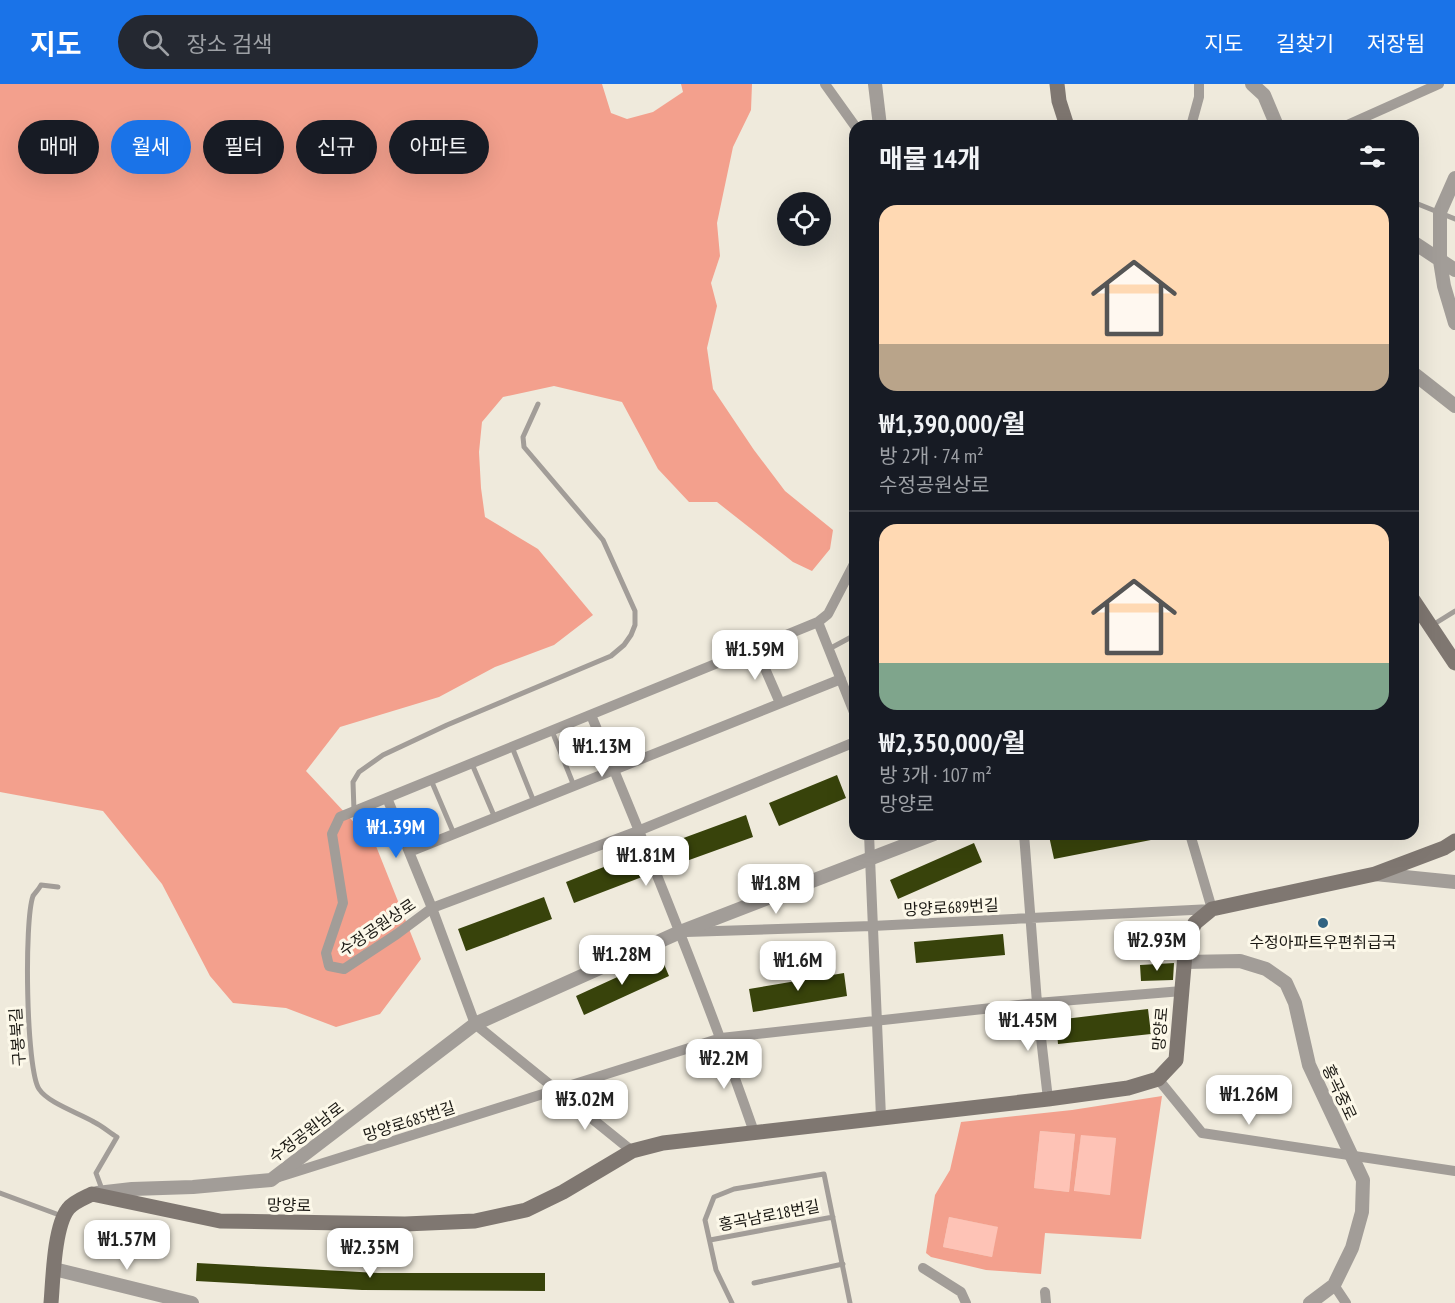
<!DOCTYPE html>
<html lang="ko">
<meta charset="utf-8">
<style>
body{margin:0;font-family:"PT Sans Narrow","Noto Sans KR",sans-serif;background:#242831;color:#f1f3f6;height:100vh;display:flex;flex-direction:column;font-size:22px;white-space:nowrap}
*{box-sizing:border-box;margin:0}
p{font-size:20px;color:#9ea1a6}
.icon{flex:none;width:33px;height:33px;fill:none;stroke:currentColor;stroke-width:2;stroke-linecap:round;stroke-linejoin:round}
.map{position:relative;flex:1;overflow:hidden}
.side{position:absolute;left:849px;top:36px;width:570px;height:720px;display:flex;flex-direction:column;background:#171b24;border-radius:18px;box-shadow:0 6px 24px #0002}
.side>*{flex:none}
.hud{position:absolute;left:18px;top:36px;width:570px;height:54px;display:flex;gap:12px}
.controls{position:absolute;left:777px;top:108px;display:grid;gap:12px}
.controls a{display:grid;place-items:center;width:54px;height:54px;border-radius:50%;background:#171b24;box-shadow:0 6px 24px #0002;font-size:30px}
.price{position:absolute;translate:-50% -51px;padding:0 14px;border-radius:12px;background:#fff;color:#222;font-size:20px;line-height:39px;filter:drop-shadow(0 2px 3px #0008)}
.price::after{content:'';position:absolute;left:50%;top:36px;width:18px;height:14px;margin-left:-9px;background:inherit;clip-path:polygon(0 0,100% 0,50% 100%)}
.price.on{background:#1a73e8;color:#fff}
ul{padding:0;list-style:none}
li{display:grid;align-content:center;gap:12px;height:318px;padding:0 30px}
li+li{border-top:2px solid #363941}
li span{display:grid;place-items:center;height:186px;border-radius:18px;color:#555}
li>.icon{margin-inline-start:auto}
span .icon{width:108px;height:108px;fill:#fffc;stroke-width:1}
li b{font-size:26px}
h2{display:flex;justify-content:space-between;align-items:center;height:72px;padding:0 30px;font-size:26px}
.chip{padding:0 21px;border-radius:27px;background:#171b24;box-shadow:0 6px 24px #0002;font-size:21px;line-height:54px}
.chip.on{background:#1a73e8;color:#fff}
header{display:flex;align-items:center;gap:36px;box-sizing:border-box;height:84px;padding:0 30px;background:#1a73e8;color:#fff}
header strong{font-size:28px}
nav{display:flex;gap:33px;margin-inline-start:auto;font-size:21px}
.search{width:420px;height:54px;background:#242831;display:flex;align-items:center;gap:15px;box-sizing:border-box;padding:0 21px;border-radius:33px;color:#9ea1a6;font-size:22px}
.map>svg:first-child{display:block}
.green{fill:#fec3b6}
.forest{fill:#f3a08d;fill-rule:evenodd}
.building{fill:#38430b}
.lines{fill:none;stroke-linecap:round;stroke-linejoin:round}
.service{stroke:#a29d98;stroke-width:5}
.minor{stroke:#a29d98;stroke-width:10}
.tertiary{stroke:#a29d98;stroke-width:14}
.secondary{stroke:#7f7771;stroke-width:15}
.poi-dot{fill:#326482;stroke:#fcf8e9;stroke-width:2}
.labels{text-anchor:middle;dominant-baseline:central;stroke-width:6;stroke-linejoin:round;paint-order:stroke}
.street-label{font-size:16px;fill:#1a1813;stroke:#fcf8e9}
.poi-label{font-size:16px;fill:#1a1813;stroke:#fcf8e9}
</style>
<header>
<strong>지도</strong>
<div class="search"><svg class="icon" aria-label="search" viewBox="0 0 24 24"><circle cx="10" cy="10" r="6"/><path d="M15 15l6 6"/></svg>장소 검색</div>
<nav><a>지도</a><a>길찾기</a><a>저장됨</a></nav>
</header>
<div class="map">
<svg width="1455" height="1219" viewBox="0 0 1455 1219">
<rect width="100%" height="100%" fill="#efeadc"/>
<path class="green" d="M1040 1047 1075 1050 1069 1108 1034 1104Z
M1081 1050 1116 1054 1111 1111 1074 1108Z
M949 1133 999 1143 992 1173 943 1163Z"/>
<path class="forest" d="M0 0H602L611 29 627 35 653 28 683 8 681 0H752L751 26 733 63 717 139 720 172 711 199 717 222 707 264 713 305 754 366 785 407 833 446 830 465 812 487 793 478 717 418H689L658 385 622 318 554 302 503 313 482 338 479 368 481 404 485 433 538 465 593 531 554 561 495 583 439 613 340 643 306 687 376 762 421 875 380 930 336 943 286 924 233 919 210 892 162 800 103 727 0 708Z
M1162 1012 1141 1155 1045 1149 1041 1190 986 1186 931 1173 926 1169 935 1111 950 1086 961 1038 1072 1026ZM1040 1047 1075 1050 1069 1108 1034 1104ZM1081 1051 1116 1054 1110 1111 1074 1107ZM949 1133 998 1143 992 1173 943 1163Z"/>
<path class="building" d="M837 691 846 714 779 742 769 719Z
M746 731 753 753 667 784 659 763Z
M1060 750H1156V755L1054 775 1049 752Z
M974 759 982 778 898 815 890 796Z
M634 771 642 793 574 819 566 798Z
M544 813 552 835 466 867 458 845Z
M1003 850 1005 871 916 879 914 858Z
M661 873 669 892 584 931 576 912Z
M1174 879 1173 896 1141 897 1140 881Z
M844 889 847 912 753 928 749 905Z
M1148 925 1151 950 1058 960 1056 936Z
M197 1179 378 1189H545V1207L362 1206 196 1197Z"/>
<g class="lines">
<path class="service" d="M1413 118 1455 135
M1431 542 1455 527
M829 565 855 551
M552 647 574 702
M512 663 534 718
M472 680 495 734
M431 696 454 750
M354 727 353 698 359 688 383 671 447 641 611 572 624 561 631 551 635 541V527L603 456 524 363 523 353 538 320
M58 803 41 801C39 805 35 809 33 812 24 837 26 985 39 1005 48 1019 79 1029 94 1038 102 1042 109 1048 117 1053L96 1089 103 1108
M0 1109 62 1132
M710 1156 833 1133
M754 1199 843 1180
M732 1219 716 1186 705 1136 714 1113 734 1105 824 1090 850 1219"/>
<path class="minor" d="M825 0 855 42
M1191 42 1199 13V0
M1345 42 1439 0
M855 478 828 530 818 538 340 733 332 750 343 819 326 869 329 882 344 885 397 850 432 824 638 747 855 658
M818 538 855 631
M756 564 780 619
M591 631C649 769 705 907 754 1048
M387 714 432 824 475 940 632 1067
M869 750 881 1033
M1024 750 1037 919 1048 1015
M409 768 841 595
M686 848 872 842 1212 825 1190 750
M1158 995 1202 1049 1455 1087
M279 1093 721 954 1037 919 1182 907
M923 1184 961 1208 966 1219
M1334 1201 1346 1219
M1045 1208 1046 1219"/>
<path class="tertiary" d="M875 0 880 42
M1252 0 1264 11 1277 42
M1455 94 1440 128V177L1444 202 1455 239
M1413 158 1455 186
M1413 289 1455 322
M1375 790 1455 798
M1184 878 1240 877 1266 885 1286 899 1295 919 1309 981 1363 1096 1362 1128 1352 1164 1334 1201 1310 1219
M97 1109 132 1105 193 1103 271 1096 475 940 680 848 934 750
M54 1185 192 1219"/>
<path class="secondary" d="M1057 0 1059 17 1067 42
M1413 516 1455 579
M51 1219C53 1196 54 1143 68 1125 73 1118 84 1114 92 1110L220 1137 405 1140 475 1137 526 1126 563 1108 632 1067 663 1059 1048 1015 1128 1004 1158 995 1176 976 1186 858 1195 839 1212 825 1375 790 1444 764 1455 757"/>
</g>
<circle class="poi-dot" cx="1323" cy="839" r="6"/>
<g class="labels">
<g class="street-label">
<text transform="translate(951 823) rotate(-3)">망양로689번길</text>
<text transform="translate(377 843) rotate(-34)">수정공원상로</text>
<text transform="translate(1160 945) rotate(-85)">망양로</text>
<text transform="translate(17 953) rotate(-94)">구봉북길</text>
<text transform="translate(1340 1008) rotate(65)">홍곡중로</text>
<text transform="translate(409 1037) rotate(-18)">망양로685번길</text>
<text transform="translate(306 1048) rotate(-37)">수정공원남로</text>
<text transform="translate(289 1121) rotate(1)">망양로</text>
<text transform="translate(769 1131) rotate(-11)">홍곡남로18번길</text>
</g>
<g class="poi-label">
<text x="1323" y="858">수정아파트우편취급국</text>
</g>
</g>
</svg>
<div class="controls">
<a><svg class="icon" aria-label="locate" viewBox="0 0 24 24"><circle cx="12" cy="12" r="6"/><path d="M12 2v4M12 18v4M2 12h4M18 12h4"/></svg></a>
</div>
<b class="price" style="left:755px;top:597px">₩1.59M</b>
<b class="price" style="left:602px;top:694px">₩1.13M</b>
<b class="price on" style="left:396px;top:775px">₩1.39M</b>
<b class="price" style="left:646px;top:803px">₩1.81M</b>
<b class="price" style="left:776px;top:831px">₩1.8M</b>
<b class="price" style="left:1157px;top:888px">₩2.93M</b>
<b class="price" style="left:622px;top:902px">₩1.28M</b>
<b class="price" style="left:798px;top:908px">₩1.6M</b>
<b class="price" style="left:1028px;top:968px">₩1.45M</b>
<b class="price" style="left:724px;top:1006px">₩2.2M</b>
<b class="price" style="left:1249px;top:1042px">₩1.26M</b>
<b class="price" style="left:585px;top:1047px">₩3.02M</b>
<b class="price" style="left:127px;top:1187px">₩1.57M</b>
<b class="price" style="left:370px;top:1195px">₩2.35M</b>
<div class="hud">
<a class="chip">매매</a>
<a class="chip on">월세</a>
<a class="chip">필터</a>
<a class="chip">신규</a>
<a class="chip">아파트</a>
</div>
<section class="side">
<h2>매물 14개<svg class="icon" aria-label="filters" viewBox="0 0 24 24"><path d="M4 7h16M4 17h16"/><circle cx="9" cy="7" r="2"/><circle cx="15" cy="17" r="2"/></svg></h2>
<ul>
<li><span style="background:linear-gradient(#ffd9b3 75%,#b9a48a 0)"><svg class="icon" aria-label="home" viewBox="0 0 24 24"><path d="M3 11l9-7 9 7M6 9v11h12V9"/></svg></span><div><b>₩1,390,000/월</b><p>방 2개 · 74 m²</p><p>수정공원상로</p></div></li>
<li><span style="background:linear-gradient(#ffd9b3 75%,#7fa58c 0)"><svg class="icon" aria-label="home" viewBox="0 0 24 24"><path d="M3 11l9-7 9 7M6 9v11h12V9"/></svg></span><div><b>₩2,350,000/월</b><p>방 3개 · 107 m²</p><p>망양로</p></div></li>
</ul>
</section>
</div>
